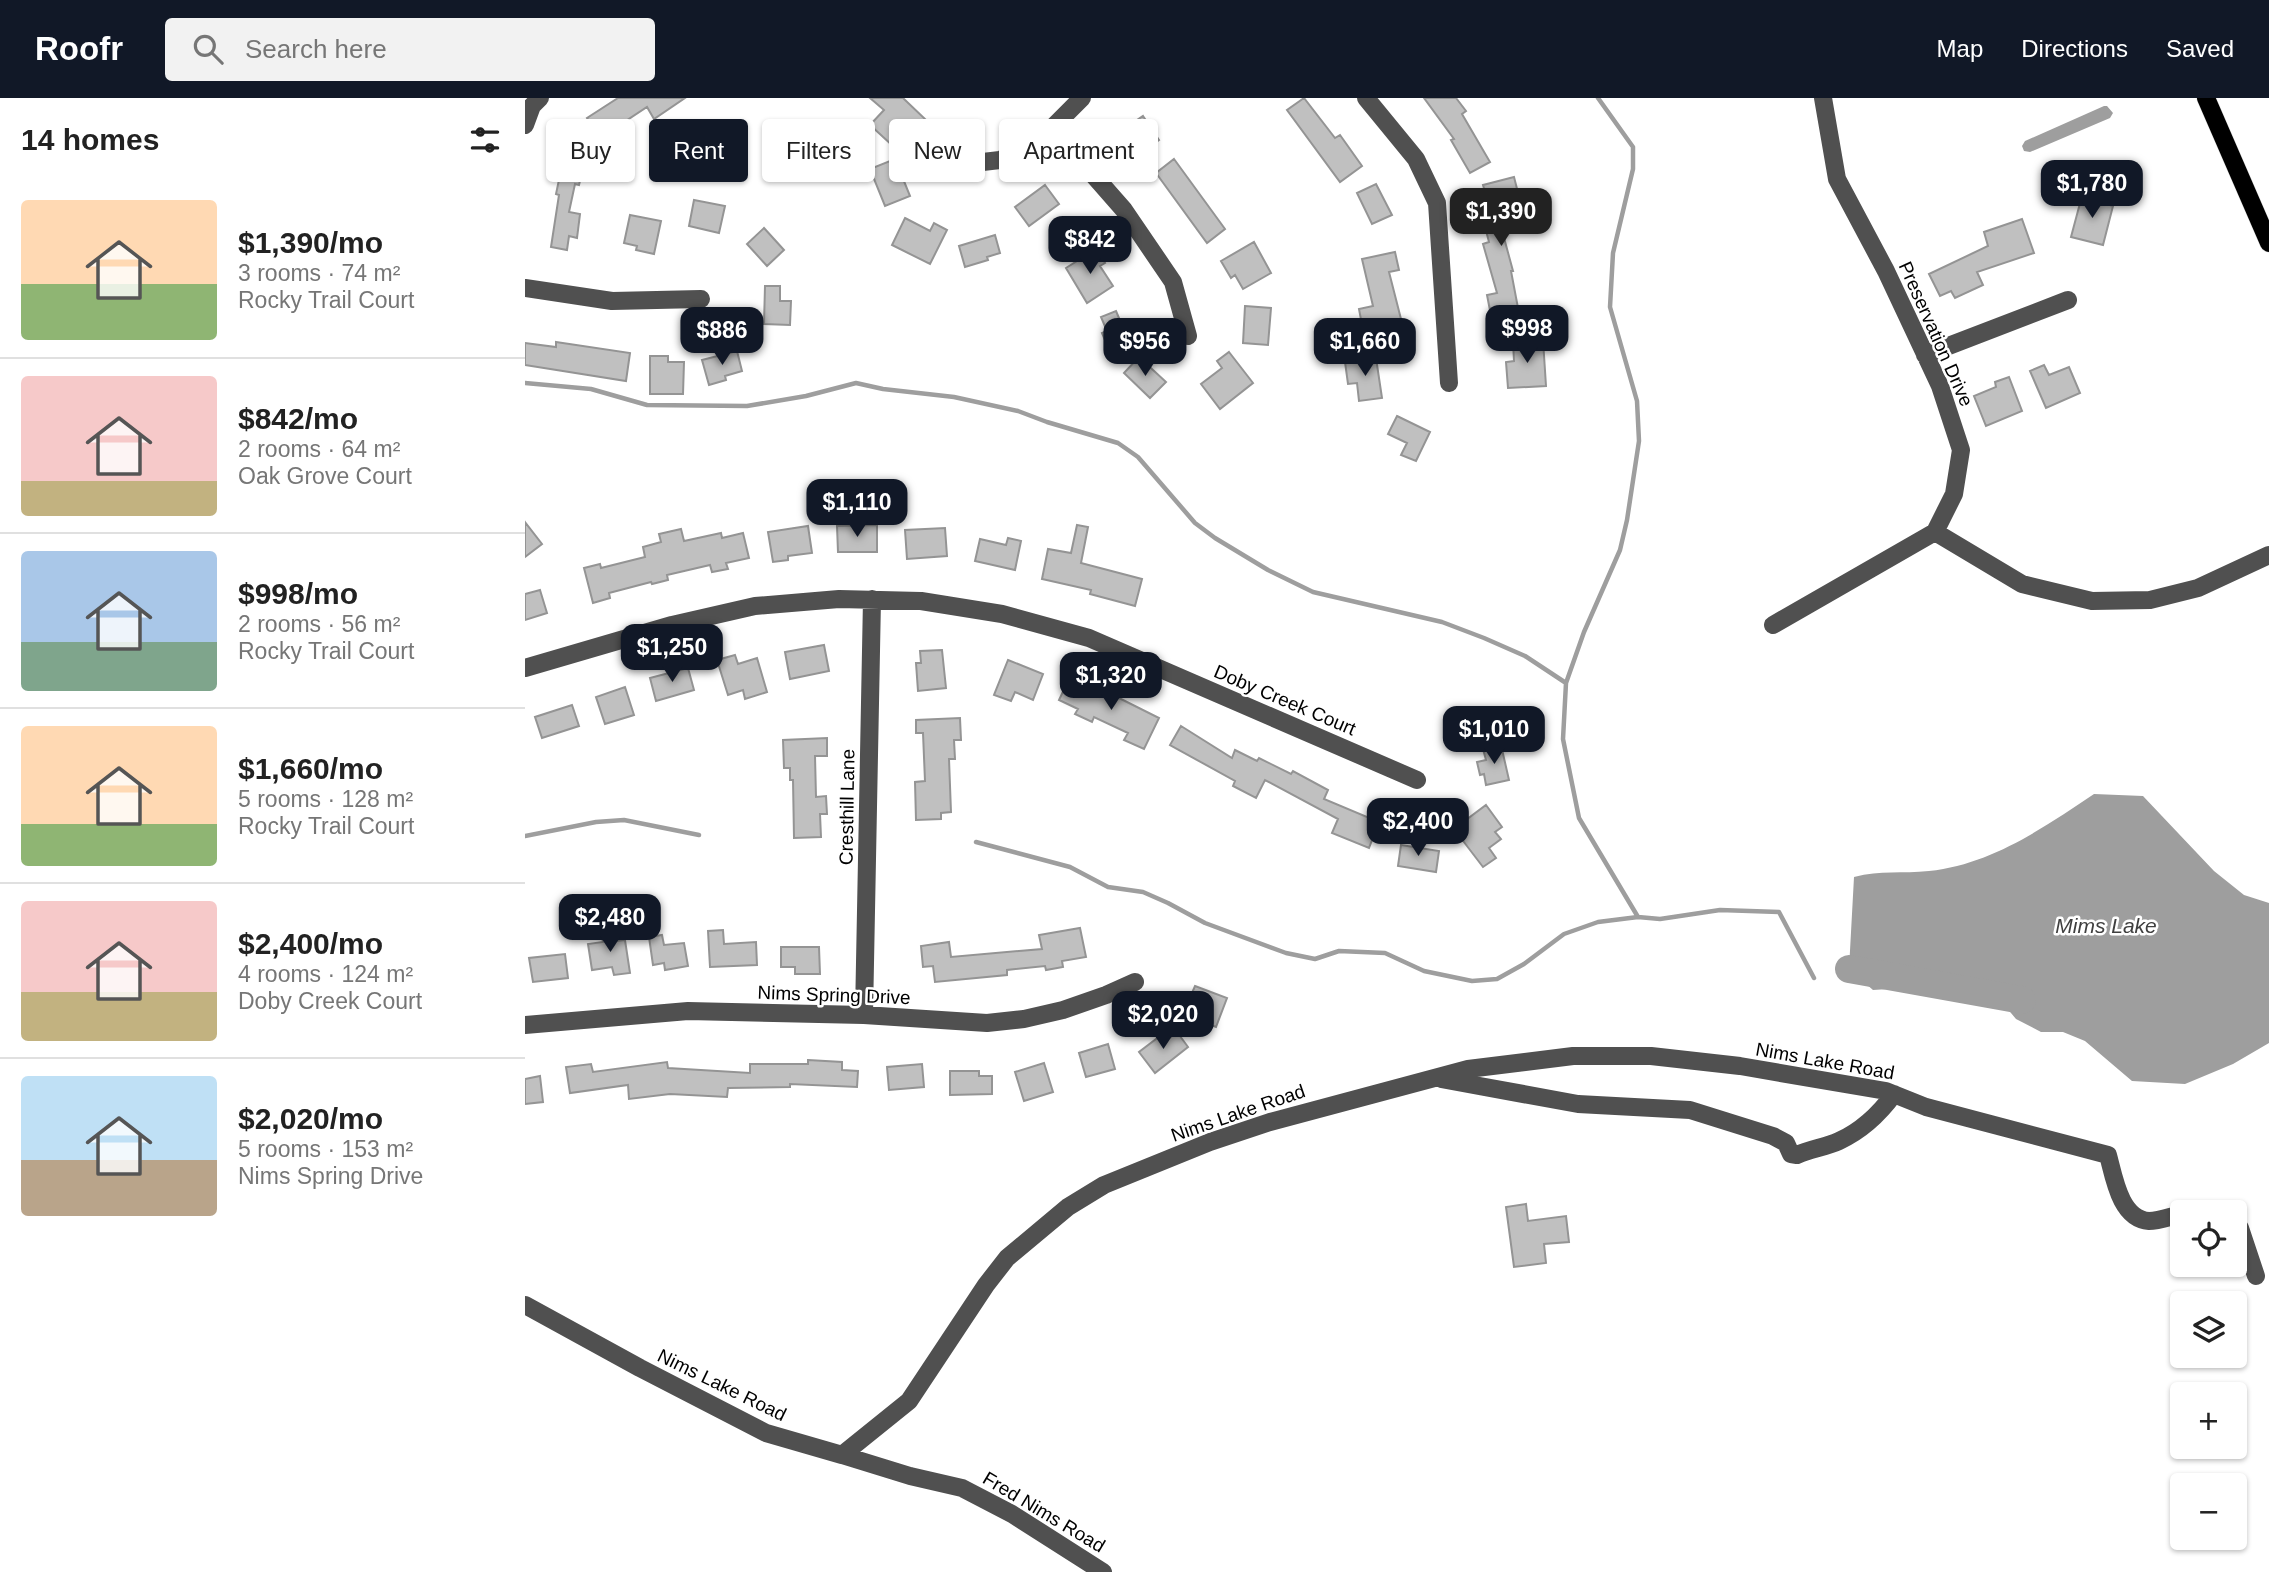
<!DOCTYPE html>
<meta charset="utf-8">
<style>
body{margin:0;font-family:Helvetica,sans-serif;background:#f2f2f2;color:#222;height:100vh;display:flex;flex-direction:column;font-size:26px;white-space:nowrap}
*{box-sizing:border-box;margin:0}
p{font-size:23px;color:#767676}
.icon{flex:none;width:38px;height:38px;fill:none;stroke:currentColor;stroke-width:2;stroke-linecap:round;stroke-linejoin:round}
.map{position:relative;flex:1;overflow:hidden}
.side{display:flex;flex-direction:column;background:#fff;width:525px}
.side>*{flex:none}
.banner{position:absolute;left:21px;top:21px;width:665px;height:63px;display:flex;gap:14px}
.fabs{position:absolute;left:1645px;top:1102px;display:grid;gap:14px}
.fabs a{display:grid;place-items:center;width:77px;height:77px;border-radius:7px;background:#fff;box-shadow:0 2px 5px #0004;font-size:35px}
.price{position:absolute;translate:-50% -60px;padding:0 16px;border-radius:14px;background:#111827;color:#fff;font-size:23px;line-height:46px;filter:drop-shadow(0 2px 4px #0008)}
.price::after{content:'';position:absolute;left:50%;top:42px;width:21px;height:16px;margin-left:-10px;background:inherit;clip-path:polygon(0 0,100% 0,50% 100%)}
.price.on{background:#222;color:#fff}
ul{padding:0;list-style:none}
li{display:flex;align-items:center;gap:21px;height:175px;padding:0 21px}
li+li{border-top:2px solid #e0e0e0}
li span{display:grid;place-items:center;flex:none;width:196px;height:140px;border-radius:7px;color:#555}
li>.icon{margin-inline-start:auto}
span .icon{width:84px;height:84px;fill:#fffc;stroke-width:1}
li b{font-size:30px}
h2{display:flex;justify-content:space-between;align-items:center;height:84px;padding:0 21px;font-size:30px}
.tag{padding:0 24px;border-radius:7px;background:#fff;box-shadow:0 2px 5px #0004;font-size:24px;line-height:63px}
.tag.on{background:#111827;color:#fff}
header{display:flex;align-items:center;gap:42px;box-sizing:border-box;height:98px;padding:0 35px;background:#111827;color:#fff}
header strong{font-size:33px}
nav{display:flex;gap:38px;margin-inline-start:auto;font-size:24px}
.search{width:490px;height:63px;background:#f2f2f2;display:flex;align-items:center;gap:18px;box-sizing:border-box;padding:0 24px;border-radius:7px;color:#767676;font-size:26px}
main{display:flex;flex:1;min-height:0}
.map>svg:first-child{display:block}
.water{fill:#9e9e9e}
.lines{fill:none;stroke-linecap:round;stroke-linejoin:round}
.stream{stroke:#9e9e9e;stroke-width:4.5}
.river{stroke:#9e9e9e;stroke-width:28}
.building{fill:#c0c0c0;stroke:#949494;stroke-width:2}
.major-casing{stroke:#dbdbdb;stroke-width:19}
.minor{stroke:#505050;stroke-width:18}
.major{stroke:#000;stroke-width:18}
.labels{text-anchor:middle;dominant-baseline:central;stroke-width:5;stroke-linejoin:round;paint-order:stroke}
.street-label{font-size:19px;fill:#000;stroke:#fff}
.water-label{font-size:21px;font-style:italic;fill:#3f3f3f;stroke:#fff}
</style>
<header>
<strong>Roofr</strong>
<div class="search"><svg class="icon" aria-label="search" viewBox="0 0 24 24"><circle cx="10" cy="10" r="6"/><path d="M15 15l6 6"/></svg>Search here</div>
<nav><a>Map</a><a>Directions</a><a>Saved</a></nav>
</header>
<main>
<section class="side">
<h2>14 homes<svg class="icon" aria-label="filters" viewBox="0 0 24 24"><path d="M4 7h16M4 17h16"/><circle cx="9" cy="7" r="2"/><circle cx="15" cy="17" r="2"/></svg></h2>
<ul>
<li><span style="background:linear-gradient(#ffd9b3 60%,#8fb573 0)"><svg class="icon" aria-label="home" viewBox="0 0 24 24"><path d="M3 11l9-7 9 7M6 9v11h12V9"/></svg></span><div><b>$1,390/mo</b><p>3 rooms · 74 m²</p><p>Rocky Trail Court</p></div></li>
<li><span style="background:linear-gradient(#f6c9c9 75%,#c2b280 0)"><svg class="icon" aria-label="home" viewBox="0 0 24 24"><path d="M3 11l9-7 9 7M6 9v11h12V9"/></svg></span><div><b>$842/mo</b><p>2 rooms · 64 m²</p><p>Oak Grove Court</p></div></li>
<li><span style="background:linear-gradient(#a9c7e8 65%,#7fa58c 0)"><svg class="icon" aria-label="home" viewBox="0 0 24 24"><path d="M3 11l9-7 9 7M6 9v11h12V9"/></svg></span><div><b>$998/mo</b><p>2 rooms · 56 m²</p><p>Rocky Trail Court</p></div></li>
<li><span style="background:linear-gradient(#ffd9b3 70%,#8fb573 0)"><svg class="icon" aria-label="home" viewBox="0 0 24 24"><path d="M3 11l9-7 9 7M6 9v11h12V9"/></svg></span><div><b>$1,660/mo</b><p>5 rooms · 128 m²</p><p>Rocky Trail Court</p></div></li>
<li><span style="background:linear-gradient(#f6c9c9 65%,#c2b280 0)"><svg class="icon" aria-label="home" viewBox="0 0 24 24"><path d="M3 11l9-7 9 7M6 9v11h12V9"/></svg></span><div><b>$2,400/mo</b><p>4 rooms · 124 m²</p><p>Doby Creek Court</p></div></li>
<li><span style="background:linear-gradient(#bfe0f5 60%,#b9a48a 0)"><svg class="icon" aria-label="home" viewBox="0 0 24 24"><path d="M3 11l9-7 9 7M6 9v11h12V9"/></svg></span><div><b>$2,020/mo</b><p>5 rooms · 153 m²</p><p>Nims Spring Drive</p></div></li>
</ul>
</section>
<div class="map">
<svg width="1744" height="1474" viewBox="0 0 1744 1474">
<rect width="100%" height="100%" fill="#fff"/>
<path class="water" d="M1579 8H1582L1588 15 1585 20 1505 54 1499 53 1497 48 1500 43Z
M1569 696 1618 698 1689 773 1719 797 1744 805V945L1708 966 1660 986 1607 983 1560 943 1538 934H1516L1491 921 1476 903 1443 886 1348 892 1324 871 1329 779C1356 772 1377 776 1404 773 1467 766 1518 730 1569 696Z"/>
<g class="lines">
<path class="stream" d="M1073 0 1108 49V71L1088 155 1085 209 1112 303 1114 343 1102 422 1095 452 1059 534 1041 585 1038 641 1054 720 1113 819
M0 285 66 291 122 307 222 308 281 298 331 285 358 291 429 299 493 313 522 324 593 345 613 359 670 425 690 440 743 472 788 494 917 524 959 540 1000 558 1041 585
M0 738 71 724 99 722 174 737
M451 744 545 769 583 789 618 794 643 805 680 825 761 855 790 861 814 853 860 855 899 873 947 883 972 881 999 866 1039 836 1073 824 1113 819 1135 821 1195 812 1254 814 1289 880"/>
<path class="river" d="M1324 871 1497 902"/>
</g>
<path class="building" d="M93 0H160L129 21 122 9 75 40 62 20Z
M345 0H378L400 21 390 32 386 29 368 48 345 27 359 12Z
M779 0 810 40 815 37 837 68 815 84 762 12Z
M899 0H931L941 13 937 16 965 64 945 75 926 42 929 41Z
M618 18 634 42 619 53 614 45 604 52 593 35Z
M39 58 60 62 54 87 50 86 44 114 55 116 52 140 44 138 42 152 26 149 34 97 31 96Z
M370 61 385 98 360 108 345 71Z
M649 61 700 131 682 145 631 75Z
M989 79 999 118 975 125 988 173H986L993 210 985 211 988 229 969 233 962 197 972 195 958 146 964 144 954 106 963 104 958 87Z
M851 86 867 117 847 126 832 95Z
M520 87 534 106 504 128 490 109Z
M1558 94 1576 99 1575 104 1588 108 1578 147 1546 139Z
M169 102 200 108 194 135 164 128Z
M105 117 136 123 129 156 111 152 112 148 99 145Z
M380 120 405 133 409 125 422 132 405 166 367 147Z
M1497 121 1509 155 1452 174 1458 187 1430 200 1426 193 1415 198 1404 176 1463 148 1459 134Z
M239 130 259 152 242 168 222 146Z
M470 137 475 155 462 159 463 162 440 169 434 148Z
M729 144 746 175 718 191 710 177 706 180 696 163Z
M571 151 580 165 575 168 588 188 562 205 541 170Z
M870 154 874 172 864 174 876 221 862 224 866 244 841 248 834 211 848 208 837 161Z
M240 188H255V203H266L265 227 239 226Z
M720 208 746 210 743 247 718 245Z
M591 213 605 246 585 254 577 235 582 233 576 219Z
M1018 242 1021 288 983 290 981 264 989 263 988 244Z
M31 244 105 255 101 283 0 267V245L31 249Z
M212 253 217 273 200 278 201 282 184 287 177 262Z
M704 254 728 285 695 311 676 286 697 270 692 263Z
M125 258H143V264H159L158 296H125Z
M614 259 641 284 625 300 599 275Z
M851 260 857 300 834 303 832 285 823 286 820 264Z
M1519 267 1524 277 1544 269 1555 295 1521 310 1505 273Z
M1484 279 1497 313 1461 328 1449 298 1471 289 1470 284Z
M872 318 905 334 891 363 876 357 882 345 863 336Z
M0 424 17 446 0 459Z
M352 427V454H313L312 428Z
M552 427 563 429 556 465 617 481 610 508 565 496 566 492 517 481 523 451 546 455Z
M283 428 287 455 263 458V462L248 464 243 434Z
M420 430 422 458 382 461 380 432Z
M156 431 159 443 196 435 197 440 218 435 224 460 201 465 203 471 187 474 185 467 142 477 143 482 127 486 126 484 84 495 85 500 68 505 59 470 75 466 76 470 120 459 118 449 136 444 134 436Z
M483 440 496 443 490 472 450 463 455 441 481 447Z
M15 492 22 515 0 522V496Z
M299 547 304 573 265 581 260 554Z
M417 552 421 590 393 593 391 565H396L395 553Z
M210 557 213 566 232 560 242 594 220 601 218 592 203 597 192 562Z
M483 562 518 576 508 602 490 594 486 603 469 597Z
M163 570 169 592 131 603 125 580Z
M558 582 634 620 619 651 599 642 603 635 569 619 567 624 550 616 553 611 534 602 542 585 554 590Z
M100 589 109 617 80 626 71 599Z
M47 607 54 628 17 640 10 619Z
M435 620 436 642H429L430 661H424L426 714 416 715V721L391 722 390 684 400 683 398 635H391V622Z
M656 628 707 660 710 652 732 663 734 660 766 676 768 673 803 692 799 701 854 724 844 750 807 735 813 721 740 682 731 700 708 688 710 683 645 647Z
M302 640V658H290L291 699 301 698 302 716H295L296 739 269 740 268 682H265V670H259L258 642Z
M976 647 984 682 961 687 959 676 955 677 952 664 961 662 958 651Z
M961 707 977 729 970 734 976 741 964 750 971 760 958 769 929 731Z
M876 747 914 753 911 774 873 768Z
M555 830 561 859 537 863 538 869 521 872 520 868 482 872V877L410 884 408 868 398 869 396 848 424 844 426 859 517 851 514 837Z
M198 832 199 846 231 844 232 867 185 869 183 833Z
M91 833 92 843 100 842 105 875 89 877 87 869 67 872 63 846 78 844 76 835Z
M137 837 139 847 159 845 163 868 140 872 139 865 128 867 124 839Z
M256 849H294L295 876H270V869H256Z
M40 856 43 880 8 884 4 860Z
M670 888 702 900 691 929 667 920 672 908 663 904Z
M652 934 663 949 630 975 614 954 639 935 643 941Z
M583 946 590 971 561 979 554 955Z
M283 962 317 964V972L333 973 332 989 265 986V989L203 990 202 999 145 996 104 1001 103 987 45 995 41 969 66 966 68 974 142 964 143 970 225 975V966H283Z
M519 965 528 994 499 1003 490 974Z
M397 966 399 989 364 992 362 969Z
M425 973H454V978H467V996L425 997Z
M15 978 18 1004 0 1006V981Z
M1001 1106 1003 1123 1041 1118 1044 1144 1019 1146 1021 1165 989 1169 981 1109Z"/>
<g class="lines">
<g class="major-casing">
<path id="major" d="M1681 0 1744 145"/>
</g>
<path class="minor" d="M841 0 891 61 912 105 924 285
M0 27 7 8 15 0
M528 31 599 112 648 184 663 238
M423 68 475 62 511 46 557 0
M0 190 87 203 176 201
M1400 257 1543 202
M1410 434 1497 486 1567 503 1625 502 1673 490 1744 457
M1248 527 1410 434 1429 396 1436 352 1415 288 1361 173 1312 81 1298 0
M0 570 147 527 230 508 314 501 396 503 477 516 564 540 892 682
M339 917 347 501
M0 927 163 913 339 917 462 925 499 921 538 912 581 897 610 884
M916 981 1053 1006 1165 1012 1248 1038 1261 1045 1266 1056 1272 1057C1285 1051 1301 1049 1314 1043 1336 1033 1355 1015 1369 996
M1710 1124 1715 1130 1731 1178
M0 1207 115 1270 241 1335 317 1357 384 1303 461 1187 482 1160 543 1109 579 1087 685 1044 745 1024 943 971 1048 958H1126L1215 968 1361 993 1401 1009 1583 1057C1589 1079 1595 1121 1624 1123 1634 1123 1647 1118 1657 1116
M317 1357 385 1378 437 1390 487 1416 578 1474"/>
<use href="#major" class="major"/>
</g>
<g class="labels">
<g class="street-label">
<text transform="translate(1411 236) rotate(66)">Preservation Drive</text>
<text transform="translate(760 602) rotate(23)">Doby Creek Court</text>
<text transform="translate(322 709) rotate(-89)">Cresthill Lane</text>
<text transform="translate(309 897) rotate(2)">Nims Spring Drive</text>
<text transform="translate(1300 963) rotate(10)">Nims Lake Road</text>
<text transform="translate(713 1015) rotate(-19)">Nims Lake Road</text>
<text transform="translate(197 1287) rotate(26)">Nims Lake Road</text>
<text transform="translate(519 1414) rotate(31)">Fred Nims Road</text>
</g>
<g class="water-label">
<text x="1581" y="827">Mims Lake</text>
</g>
</g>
</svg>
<div class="fabs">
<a><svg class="icon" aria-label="locate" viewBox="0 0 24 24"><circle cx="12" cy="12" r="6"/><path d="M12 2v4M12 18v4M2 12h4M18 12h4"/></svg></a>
<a><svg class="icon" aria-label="layers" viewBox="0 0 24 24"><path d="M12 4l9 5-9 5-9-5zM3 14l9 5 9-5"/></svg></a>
<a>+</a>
<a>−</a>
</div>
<b class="price" style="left:1567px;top:122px">$1,780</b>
<b class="price on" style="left:976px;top:150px">$1,390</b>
<b class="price" style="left:565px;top:178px">$842</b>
<b class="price" style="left:1002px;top:267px">$998</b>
<b class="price" style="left:197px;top:269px">$886</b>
<b class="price" style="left:620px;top:280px">$956</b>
<b class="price" style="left:840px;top:280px">$1,660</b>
<b class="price" style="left:332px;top:441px">$1,110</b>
<b class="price" style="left:147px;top:586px">$1,250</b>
<b class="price" style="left:586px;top:614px">$1,320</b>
<b class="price" style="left:969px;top:668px">$1,010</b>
<b class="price" style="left:893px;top:760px">$2,400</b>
<b class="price" style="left:85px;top:856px">$2,480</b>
<b class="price" style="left:638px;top:953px">$2,020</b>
<div class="banner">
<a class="tag">Buy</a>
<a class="tag on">Rent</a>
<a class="tag">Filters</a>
<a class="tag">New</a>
<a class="tag">Apartment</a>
</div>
</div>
</main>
